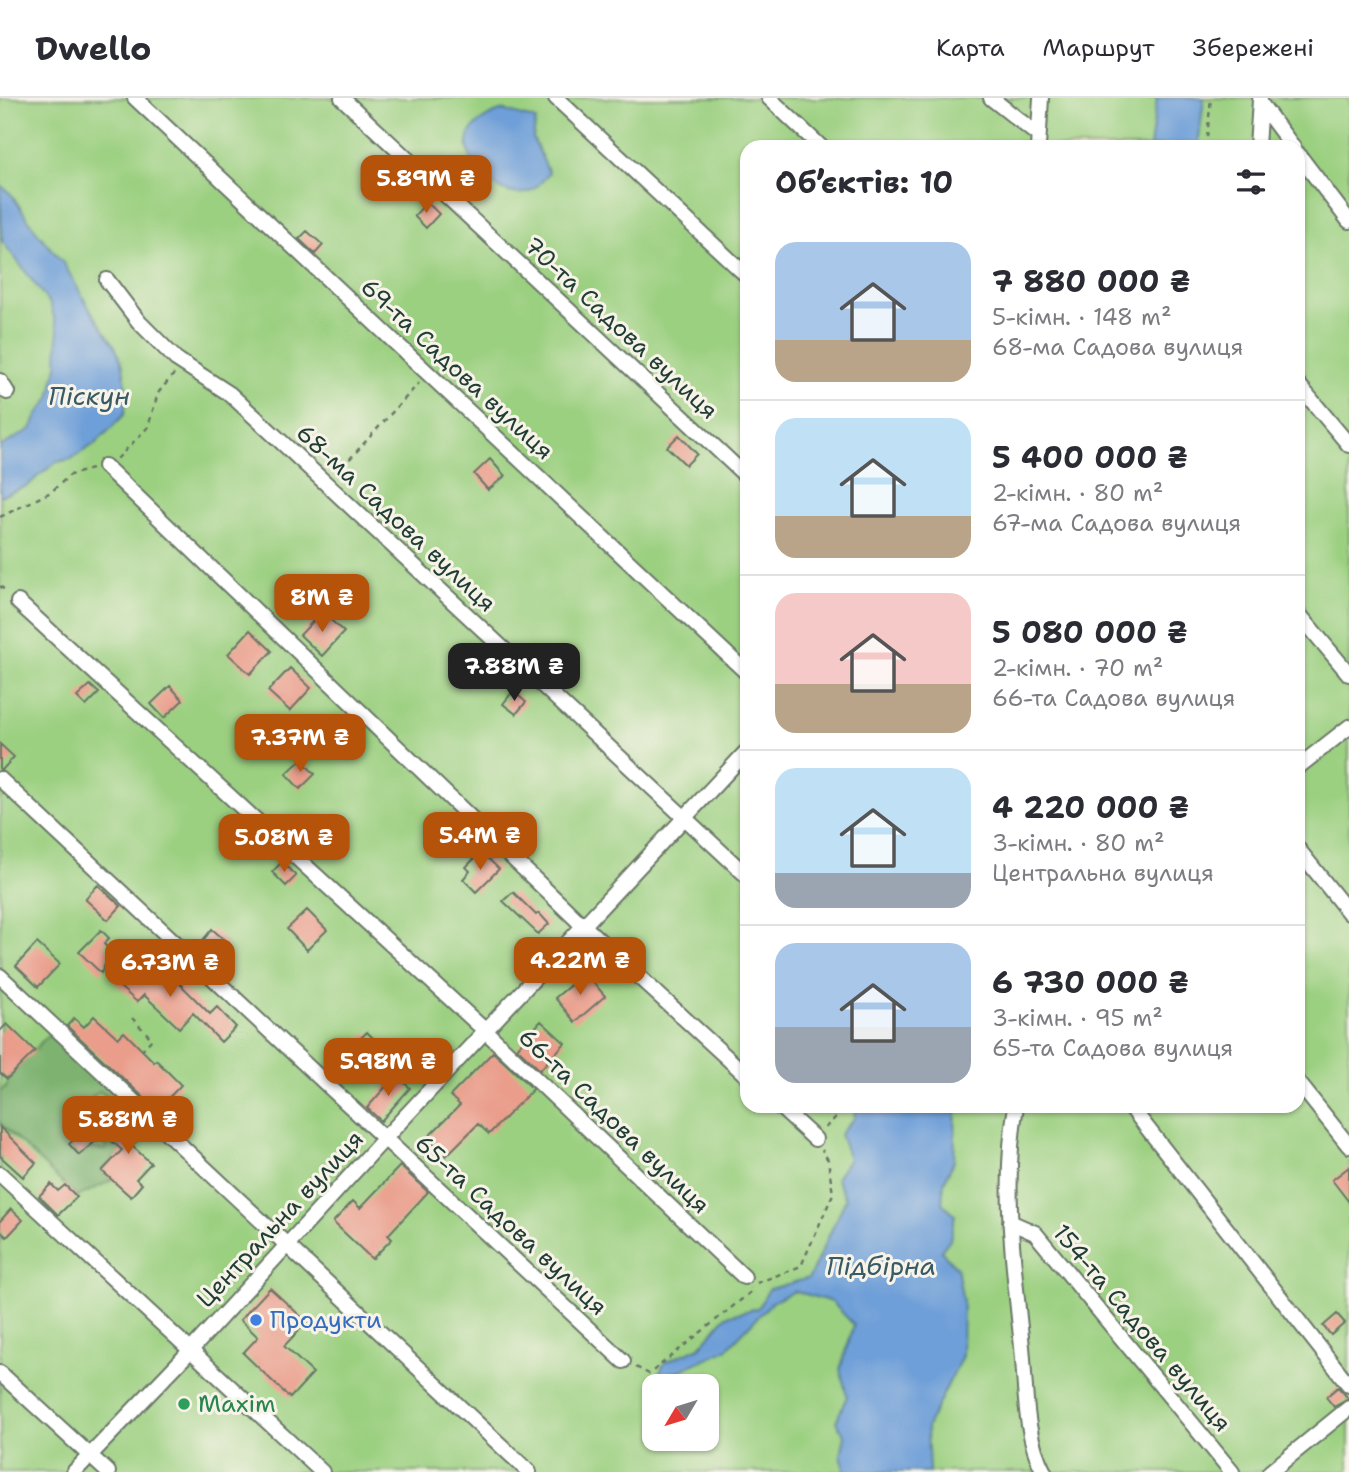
<!DOCTYPE html>
<html lang="uk">
<meta charset="utf-8">
<style>
body{margin:0;font-family:"Shantell Sans",sans-serif;background:#f7f7f7;color:#2b2b33;height:100vh;display:flex;flex-direction:column;font-size:26px;white-space:nowrap}
*{box-sizing:border-box;margin:0}
p{font-size:23px;color:#7c7c81}
.icon{flex:none;width:38px;height:38px;fill:none;stroke:currentColor;stroke-width:2;stroke-linecap:round;stroke-linejoin:round}
.map{position:relative;flex:1;overflow:hidden}
.panel{position:absolute;left:740px;top:42px;width:565px;height:973px;display:flex;flex-direction:column;background:#fff;border-radius:21px;box-shadow:0 2px 5px #0004}
.panel>*{flex:none}
.needle{width:46px;rotate:232deg}
.controls{position:absolute;left:642px;top:1276px;display:grid;gap:14px}
.controls a{display:grid;place-items:center;width:77px;height:77px;border-radius:14px;background:#fff;box-shadow:0 2px 5px #0004;font-size:35px}
.price{position:absolute;translate:-50% -60px;padding:0 16px;border-radius:14px;background:#b45309;color:#fff;font-size:23px;line-height:46px;filter:drop-shadow(0 2px 4px #0008)}
.price::after{content:'';position:absolute;left:50%;top:42px;width:21px;height:16px;margin-left:-10px;background:inherit;clip-path:polygon(0 0,100% 0,50% 100%)}
.price.current{background:#222;color:#fff}
ul{padding:0;list-style:none}
li{display:flex;align-items:center;gap:21px;height:175px;padding:0 35px}
li+li{border-top:2px solid #e1e1e2}
li span{display:grid;place-items:center;flex:none;width:196px;height:140px;border-radius:21px;color:#555}
li>.icon{margin-inline-start:auto}
span .icon{width:84px;height:84px;fill:#fffc;stroke-width:1}
li b{font-size:30px}
h2{display:flex;justify-content:space-between;align-items:center;height:84px;padding:0 35px;font-size:30px}
header{display:flex;align-items:center;gap:42px;box-sizing:border-box;height:98px;padding:0 35px;background:#fff;border-bottom:2px solid #e1e1e2}
header strong{font-size:33px}
nav{display:flex;gap:38px;margin-inline-start:auto;font-size:24px}
.map>svg:first-child{display:block}
.green{fill:#9cd081;stroke:#5e865a;stroke-width:2;fill-rule:evenodd}
.forest{fill:#7db26f;stroke:#4e7852;stroke-width:2}
.water{fill:#6e9fd8;stroke:#466e86;stroke-width:2}
.building{fill:#ea9d8b}
.lines{fill:none;stroke-linecap:round;stroke-linejoin:round}
.minor-casing{stroke:#6a7768;stroke-width:18}
.path{stroke:#6a7768;stroke-width:2.5;stroke-dasharray:5 5;stroke-linecap:butt}
.minor{stroke:#fff;stroke-width:14}
.shop-dot{fill:#3f7fe0;stroke:#f7f3e8;stroke-width:2.5}
.leisure-dot{fill:#2e9e5b;stroke:#f7f3e8;stroke-width:2.5}
.labels{text-anchor:middle;dominant-baseline:central;stroke-width:6;stroke-linejoin:round;paint-order:stroke}
.street-label{font-size:24px;fill:#1f3d34;stroke:#f7f3e8}
.shop-label{font-size:24px;fill:#366cbe;stroke:#f7f3e8;text-anchor:start}
.leisure-label{font-size:24px;fill:#27864d;stroke:#f7f3e8;text-anchor:start}
.water-label{font-size:26px;font-style:italic;fill:#375a65;stroke:#f7f3e8}
</style>
<header>
<strong>Dwello</strong>
<nav><a>Карта</a><a>Маршрут</a><a>Збережені</a></nav>
</header>
<div class="map">
<svg width="1349" height="1374" viewBox="0 0 1349 1374">
<rect width="100%" height="100%" fill="#f7f3e8"/>
<filter id="ink" filterUnits="userSpaceOnUse"><feTurbulence type="fractalNoise" baseFrequency=".0143" numOctaves="2"/><feDisplacementMap in="SourceGraphic" scale="14" xChannelSelector="R" yChannelSelector="G"/><feConvolveMatrix kernelMatrix="1 2 1 2 8 2 1 2 1" color-interpolation-filters="sRGB"/></filter>
<filter id="wash" filterUnits="userSpaceOnUse"><feTurbulence type="fractalNoise" baseFrequency=".00686" numOctaves="4" result="noise"/><feDisplacementMap in="SourceGraphic" scale="28" xChannelSelector="R" yChannelSelector="G"/><feGaussianBlur stdDeviation="1.57" result="paint"/><feColorMatrix in="noise" values="0 0 0 0 0 0 0 0 0 0 0 0 0 0 0 0 0 1.4 0 .05"/><feComposite in="paint" operator="in"/></filter>
<g filter="url(#wash)">
<rect width="100%" height="100%" fill="#f4e2c9"/>
<path class="green" d="M0 0H1349V1374H0ZM747 49H1298V1008H747ZM654 1288H707V1340H654Z"/>
<path class="forest" d="M49 936 119 998 114 1005 100 993 92 999 101 1019 97 1042 87 1030 69 1046 79 1057 87 1050 105 1052 108 1040 122 1052 102 1073 112 1082 77 1099 0 1025V994L7 987V981Z"/>
<path class="water" d="M1157 0H1204L1198 49H1150Z
M503 12 536 22 533 40 549 75C543 83 534 93 524 95 495 101 450 54 475 28 483 19 493 16 503 12Z
M0 87 11 96 36 133 64 166 88 208 115 248 123 267 127 299 124 317 96 345 71 361 57 364 38 378 28 388 0 398V349L31 331 38 316 50 300 57 268 58 233 50 206 2 143Z
M856 1008H956L954 1063 944 1084 942 1105 955 1117 950 1141 941 1153 957 1170 963 1203 962 1258 927 1329 929 1374H845L841 1356 845 1338 836 1324 847 1298 840 1271 854 1227 832 1204 795 1193 772 1204 727 1251 655 1284 665 1264 700 1249 726 1218 758 1210 769 1191 809 1180 846 1101 836 1080 849 1061 840 1036 854 1021Z"/>
<g id="blocks">
<path class="building" d="M427 104 439 116 426 130 414 118Z
M307 133 323 147 315 156 299 141Z
M679 337 697 356 686 367 667 349Z
M490 361 505 378 488 392 474 376Z
M322 514 344 534 322 558 300 537Z
M250 532 272 553 250 576 228 556Z
M290 570 311 590 290 613 268 593Z
M90 587 99 595 86 608 77 599Z
M170 588 183 602 164 620 151 606Z
M513 593 526 604 516 616 503 606Z
M0 646 14 659 2 672H0Z
M301 662 315 676 300 691 286 676Z
M481 754 499 771 476 794 463 781 470 773 466 769Z
M282 764 296 778 286 788 272 774Z
M98 787 121 808 108 822 85 801Z
M513 794 536 817 539 815 549 826 538 836 503 803Z
M307 812 327 832 307 852 287 831Z
M212 831 227 844 214 859 199 847Z
M101 832 109 840 104 846 111 854 101 875 79 854Z
M37 845 60 866 38 889 16 868Z
M135 858 170 889 176 882 210 916 217 909 236 929 221 944 193 915 179 930 144 897 137 904 113 883Z
M585 875 605 898 575 924 555 900Z
M94 918 118 940 124 934 154 964 156 962 181 987 157 1012 67 928 74 920 84 929Z
M541 923 565 945 540 972 517 950Z
M7 926 35 953 7 981 0 975V933Z
M367 934 380 947 365 962 351 950Z
M493 954 533 991 489 1036 478 1026 446 1058 427 1040 460 1007 450 998Z
M396 977 410 990 381 1023 367 1010Z
M134 1017 148 1030 132 1048 151 1065 136 1081 142 1086 131 1099 102 1073 122 1052 108 1040 124 1022 127 1024Z
M0 1029 36 1065 23 1079 0 1058Z
M87 1030 97 1042 79 1057 69 1046Z
M400 1068 428 1094 388 1137 392 1141 372 1161 333 1124 353 1103 360 1110Z
M1349 1069V1104L1332 1082Z
M51 1086 58 1093 65 1087 77 1099 58 1117 39 1098Z
M11 1111 23 1122 7 1139 0 1133V1123Z
M270 1190 307 1224 284 1248 313 1275 290 1300 243 1255 258 1239 240 1222Z
M1337 1216 1345 1225 1331 1237 1323 1228Z
M1338 1289 1349 1301 1334 1309 1326 1299Z"/>
</g>
</g>
<g filter="url(#ink)">
<use href="#blocks" fill-opacity="0" stroke="#6a7768" stroke-width="2"/>
<g class="lines">
<g class="minor-casing">
<path id="minor" d="M135 0 747 575
M342 0 747 379
M556 0 747 178
M769 0 821 49
M991 0 1038 37
M1260 5 1293 49
M1038 49 1041 0
M1257 49 1260 2
M1298 56 1349 123
M107 182 139 224 176 261 230 296 747 778
M0 283 7 294
M1298 286 1349 347
M105 368 577 822 747 978
M18 504 479 927 744 1179
M1298 515 1349 576
M1298 669 1349 629
M0 681 623 1263
M1298 751 1349 815
M0 878 529 1374
M1298 984 1349 1048
M779 1008 815 1041
M1016 1008C1002 1087 1014 1169 1022 1249 1026 1290 1024 1337 1044 1374
M1130 1008 1349 1287
M0 1076 322 1374
M1010 1124 1035 1135 1232 1374
M0 1275 108 1374
M74 1374 190 1253 385 1040 747 653
M1270 1374 1349 1310"/>
</g>
<path class="path" d="M1206 49 1211 0
M117 361 148 329 158 295 174 276
M336 376 419 285
M0 419 51 394 70 377 92 371
M0 488 7 494
M132 920 152 941 142 952
M825 1030 836 1019 838 1008
M757 1185 801 1168 833 1096 828 1062 822 1052
M636 1269 649 1276 752 1193 751 1190"/>
<use href="#minor" class="minor"/>
</g>
</g>
<circle class="shop-dot" cx="256" cy="1222" r="7"/>
<circle class="leisure-dot" cx="184" cy="1306" r="7"/>
<g class="labels">
<g class="street-label">
<text transform="translate(621 230) rotate(43)">70-та Садова вулиця</text>
<text transform="translate(457 271) rotate(43)">69-та Садова вулиця</text>
<text transform="translate(396 420) rotate(43)">68-ма Садова вулиця</text>
<text transform="translate(614 1023) rotate(44)">66-та Садова вулиця</text>
<text transform="translate(280 1121) rotate(-47)">Центральна вулиця</text>
<text transform="translate(511 1127) rotate(43)">65-та Садова вулиця</text>
<text transform="translate(1142 1230) rotate(50)">154-та Садова вулиця</text>
</g>
<g class="shop-label">
<text x="270" y="1222">Продукти</text>
</g>
<g class="leisure-label">
<text x="198" y="1306">Maxim</text>
</g>
<g class="water-label">
<text x="89" y="297">Піскун</text>
<text x="881" y="1167">Підбірна</text>
</g>
</g>
</svg>
<div class="controls">
<a><svg class="needle" viewBox="-14 -14 28 28"><path d="M0-13l5 13h-10z" fill="#e53935"/><path d="M0 13l5-13h-10z" fill="#7c7c81"/></svg></a>
</div>
<b class="price" style="left:426px;top:117px">5.89M ₴</b>
<b class="price" style="left:322px;top:536px">8M ₴</b>
<b class="price current" style="left:514px;top:605px">7.88M ₴</b>
<b class="price" style="left:300px;top:676px">7.37M ₴</b>
<b class="price" style="left:480px;top:774px">5.4M ₴</b>
<b class="price" style="left:284px;top:776px">5.08M ₴</b>
<b class="price" style="left:580px;top:899px">4.22M ₴</b>
<b class="price" style="left:170px;top:901px">6.73M ₴</b>
<b class="price" style="left:388px;top:1000px">5.98M ₴</b>
<b class="price" style="left:128px;top:1058px">5.88M ₴</b>
<section class="panel">
<h2>Об’єктів: 10<svg class="icon" aria-label="filters" viewBox="0 0 24 24"><path d="M4 7h16M4 17h16"/><circle cx="9" cy="7" r="2"/><circle cx="15" cy="17" r="2"/></svg></h2>
<ul>
<li><span style="background:linear-gradient(#a9c7e8 70%,#b9a48a 0)"><svg class="icon" aria-label="home" viewBox="0 0 24 24"><path d="M3 11l9-7 9 7M6 9v11h12V9"/></svg></span><div><b>7 880 000 ₴</b><p>5-кімн. · 148 m²</p><p>68-ма Садова вулиця</p></div></li>
<li><span style="background:linear-gradient(#bfe0f5 70%,#b9a48a 0)"><svg class="icon" aria-label="home" viewBox="0 0 24 24"><path d="M3 11l9-7 9 7M6 9v11h12V9"/></svg></span><div><b>5 400 000 ₴</b><p>2-кімн. · 80 m²</p><p>67-ма Садова вулиця</p></div></li>
<li><span style="background:linear-gradient(#f6c9c9 65%,#b9a48a 0)"><svg class="icon" aria-label="home" viewBox="0 0 24 24"><path d="M3 11l9-7 9 7M6 9v11h12V9"/></svg></span><div><b>5 080 000 ₴</b><p>2-кімн. · 70 m²</p><p>66-та Садова вулиця</p></div></li>
<li><span style="background:linear-gradient(#bfe0f5 75%,#9aa5b1 0)"><svg class="icon" aria-label="home" viewBox="0 0 24 24"><path d="M3 11l9-7 9 7M6 9v11h12V9"/></svg></span><div><b>4 220 000 ₴</b><p>3-кімн. · 80 m²</p><p>Центральна вулиця</p></div></li>
<li><span style="background:linear-gradient(#a9c7e8 60%,#9aa5b1 0)"><svg class="icon" aria-label="home" viewBox="0 0 24 24"><path d="M3 11l9-7 9 7M6 9v11h12V9"/></svg></span><div><b>6 730 000 ₴</b><p>3-кімн. · 95 m²</p><p>65-та Садова вулиця</p></div></li>
</ul>
</section>
</div>
